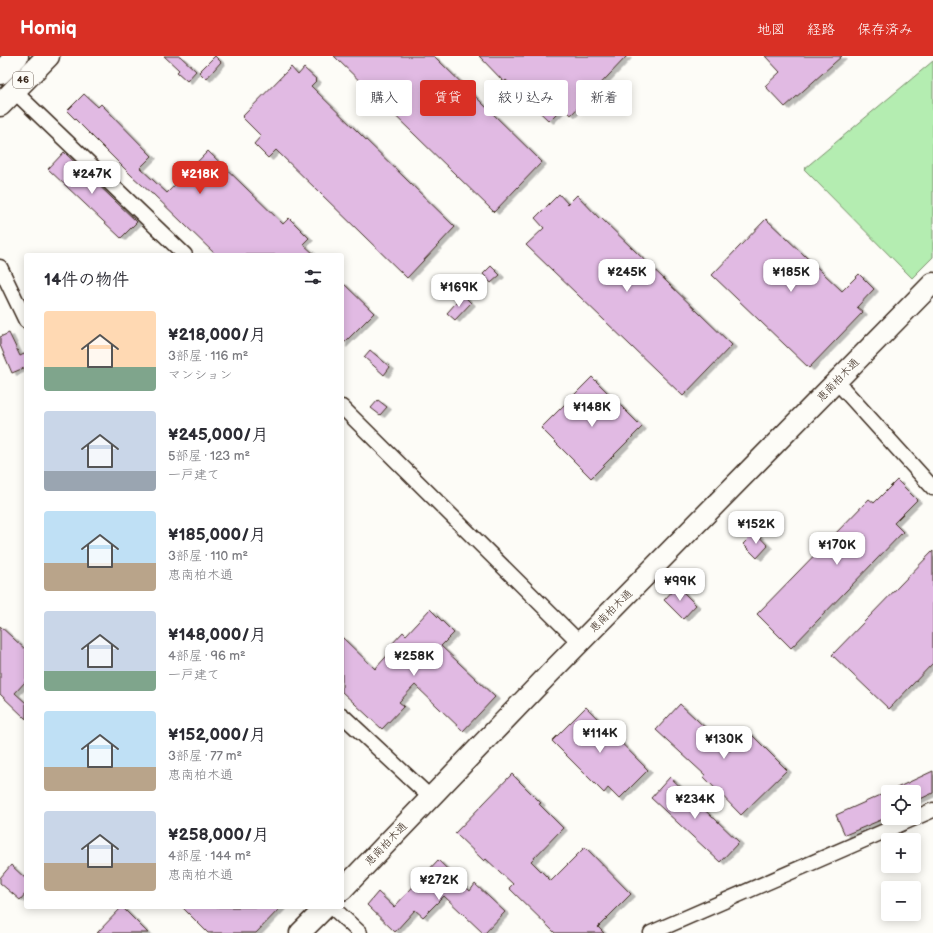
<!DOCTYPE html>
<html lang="ja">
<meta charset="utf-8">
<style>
body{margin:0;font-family:"Balsamiq Sans","Klee One",sans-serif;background:#f2f2f3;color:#2b2b33;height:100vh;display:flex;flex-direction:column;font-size:15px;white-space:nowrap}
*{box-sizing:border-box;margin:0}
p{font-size:13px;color:#7c7c81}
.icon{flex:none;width:22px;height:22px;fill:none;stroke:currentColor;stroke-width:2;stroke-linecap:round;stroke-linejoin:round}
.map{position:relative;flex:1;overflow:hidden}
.sheet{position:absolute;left:24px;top:197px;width:320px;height:656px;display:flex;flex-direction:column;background:#fff;border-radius:4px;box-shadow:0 2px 10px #0003}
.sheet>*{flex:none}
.guide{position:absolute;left:356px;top:24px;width:380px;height:36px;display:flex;gap:8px}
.tools{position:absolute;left:881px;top:729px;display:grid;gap:8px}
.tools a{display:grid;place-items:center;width:40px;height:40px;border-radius:4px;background:#fff;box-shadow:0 2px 10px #0003;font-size:20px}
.price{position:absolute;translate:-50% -34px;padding:0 9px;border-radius:8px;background:#fff;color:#222;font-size:13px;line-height:26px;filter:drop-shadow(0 1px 2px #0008)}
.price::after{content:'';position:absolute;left:50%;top:24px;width:12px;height:9px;margin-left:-6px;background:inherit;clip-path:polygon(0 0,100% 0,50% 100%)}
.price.current{background:#d93025;color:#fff}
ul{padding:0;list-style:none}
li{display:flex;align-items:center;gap:12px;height:100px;padding:0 20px}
li span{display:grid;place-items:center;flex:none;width:112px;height:80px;border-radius:4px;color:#555}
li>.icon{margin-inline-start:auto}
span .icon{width:48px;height:48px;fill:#fffc;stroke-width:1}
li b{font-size:17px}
h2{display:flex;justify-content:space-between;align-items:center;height:48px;padding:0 20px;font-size:17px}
.pill{padding:0 14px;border-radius:4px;background:#fff;box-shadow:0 2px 10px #0003;font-size:14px;line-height:36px}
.pill.current{background:#d93025;color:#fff}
header{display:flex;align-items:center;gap:24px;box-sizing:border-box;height:56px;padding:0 20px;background:#d93025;color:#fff}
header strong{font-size:19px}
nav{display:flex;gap:22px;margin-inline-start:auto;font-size:14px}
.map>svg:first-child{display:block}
.green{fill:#b4edb1;stroke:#788c68}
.building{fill:#e1bae3;stroke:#3b2a1e;filter:url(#shadow)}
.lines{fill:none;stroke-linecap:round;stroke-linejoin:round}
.street-casing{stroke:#3b2a1e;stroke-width:17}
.secondary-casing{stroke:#3b2a1e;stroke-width:23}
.primary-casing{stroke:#3b2a1e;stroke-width:25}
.street{stroke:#fdfcf7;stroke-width:14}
.secondary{stroke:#fdfcf7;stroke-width:20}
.primary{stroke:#fdfcf7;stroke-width:22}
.labels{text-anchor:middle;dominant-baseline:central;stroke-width:3;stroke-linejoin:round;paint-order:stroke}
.shield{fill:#fdfcf7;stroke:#75695f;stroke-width:1}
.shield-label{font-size:10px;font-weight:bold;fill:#3b2a1e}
.street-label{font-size:11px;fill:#3b2a1e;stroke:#fdfcf7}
</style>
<header>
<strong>Homiq</strong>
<nav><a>地図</a><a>経路</a><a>保存済み</a></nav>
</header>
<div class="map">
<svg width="933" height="877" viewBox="0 0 933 877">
<defs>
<filter id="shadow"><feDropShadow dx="4.5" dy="2.5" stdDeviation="0" flood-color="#0004"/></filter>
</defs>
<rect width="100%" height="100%" fill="#fdfcf7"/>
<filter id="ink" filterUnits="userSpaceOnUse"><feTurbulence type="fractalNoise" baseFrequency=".025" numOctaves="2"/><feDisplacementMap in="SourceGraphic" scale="8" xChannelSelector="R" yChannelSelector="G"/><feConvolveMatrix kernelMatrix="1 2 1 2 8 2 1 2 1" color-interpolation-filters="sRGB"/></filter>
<g filter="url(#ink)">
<path class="green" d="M933 5V201L912 222 804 113Z"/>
<path class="building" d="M164 0H180L196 15 187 25 177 16 179 14Z
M215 0 221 6 206 23 199 16Z
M334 0H434L542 106 494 156Z
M479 0H627L571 59 563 51 549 65 506 24 504 26Z
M765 0H842L785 51 765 30 780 16Z
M291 11 298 19 304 12 317 24 311 30 455 171 407 222 276 94 268 102 254 88 261 80 242 61Z
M84 38 98 51 101 48 152 100 140 112 167 137 208 95 283 168 289 162 309 182 303 188 315 199H216L153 138H152L132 120 67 55Z
M64 96 137 166 121 182 48 113Z
M559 138 568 148 577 139 600 163 601 162 732 289 683 340 526 189 544 172 535 162Z
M766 163 842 235 859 218 874 233 857 251 863 256 809 312 712 219Z
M491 210 500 219 491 227 483 218Z
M342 226 374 257 342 289Z
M463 239 471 247 455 264 447 257Z
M9 277 20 300 26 297V311L12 317 0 289V281Z
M370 294 390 311 384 319 364 301Z
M592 321 642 371 591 422 541 372Z
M378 344 387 351 380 359 371 352Z
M897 424 917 444 894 467 903 476 791 592 757 558 869 443 874 447Z
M755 476 768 490 757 502 743 488Z
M933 495V607L889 653 832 599Z
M677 530 696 549 683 563 664 544Z
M430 553 454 577 441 590 495 641 463 675 415 629 399 646 404 650 382 673 342 636V581L375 613 393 593 390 590 403 576 406 579Z
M0 570 26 594V625L15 637 26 647V663L0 638Z
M680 648 730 695 749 676 787 714 741 759 704 721 705 719 656 674Z
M586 651 648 714 619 743 608 732 604 737 552 685Z
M933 715V737L914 746V736H888Z
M512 718 541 747 539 748 563 772 531 805 551 825 585 791 631 838 598 871 604 877H555L509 832 513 828 486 803 484 805 455 777Z
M670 721 713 762H714L739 786 720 806 651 742Z
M883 738 888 750V761L845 779 836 759Z
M438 804 470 835 475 828 505 856 485 877H483L444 840 423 861 415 854 395 876 367 849 378 836 394 851Z
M11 809 26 823V837L20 844 0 827V822Z
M122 851 148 877H97Z
M182 851H281L256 877H208Z"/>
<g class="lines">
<g class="street-casing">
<path id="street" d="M13 34 185 199
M0 211 26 265
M837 326 933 432
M342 351 580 587
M342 659 430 741
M332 851 360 877
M651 877 933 754"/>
</g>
<g class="secondary-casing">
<path id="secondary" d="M342 834 550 617 933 227
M300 877 326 851"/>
</g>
<g class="primary-casing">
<path id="primary" d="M0 17 17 0
M0 49 48 0"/>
</g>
<use href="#street" class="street"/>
<use href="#secondary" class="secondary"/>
<use href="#primary" class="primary"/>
</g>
</g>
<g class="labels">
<rect class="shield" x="13" y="16" width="20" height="16" rx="3"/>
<g class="shield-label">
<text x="23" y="24">46</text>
</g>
<g class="street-label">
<text transform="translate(838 324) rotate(-46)">恵南柏木通</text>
<text transform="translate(611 555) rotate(-45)">恵南柏木通</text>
<text transform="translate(386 788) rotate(-46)">恵南柏木通</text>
</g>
</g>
</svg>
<div class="tools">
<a><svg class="icon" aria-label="locate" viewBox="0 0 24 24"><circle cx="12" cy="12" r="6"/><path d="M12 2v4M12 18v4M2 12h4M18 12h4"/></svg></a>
<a>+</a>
<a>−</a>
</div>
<b class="price" style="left:92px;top:139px">¥247K</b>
<b class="price current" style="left:200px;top:139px">¥218K</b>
<b class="price" style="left:627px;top:237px">¥245K</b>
<b class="price" style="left:791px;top:237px">¥185K</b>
<b class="price" style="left:459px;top:252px">¥169K</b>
<b class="price" style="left:592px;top:372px">¥148K</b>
<b class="price" style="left:756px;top:489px">¥152K</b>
<b class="price" style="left:837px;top:510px">¥170K</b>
<b class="price" style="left:680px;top:546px">¥99K</b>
<b class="price" style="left:414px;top:621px">¥258K</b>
<b class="price" style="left:600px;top:698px">¥114K</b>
<b class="price" style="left:724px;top:704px">¥130K</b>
<b class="price" style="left:695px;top:764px">¥234K</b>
<b class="price" style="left:439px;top:845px">¥272K</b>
<div class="guide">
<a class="pill">購入</a>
<a class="pill current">賃貸</a>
<a class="pill">絞り込み</a>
<a class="pill">新着</a>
</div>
<section class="sheet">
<h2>14件の物件<svg class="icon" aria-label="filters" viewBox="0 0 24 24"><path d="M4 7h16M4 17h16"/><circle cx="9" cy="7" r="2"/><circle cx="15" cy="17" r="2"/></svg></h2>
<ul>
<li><span style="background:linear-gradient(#ffd9b3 70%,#7fa58c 0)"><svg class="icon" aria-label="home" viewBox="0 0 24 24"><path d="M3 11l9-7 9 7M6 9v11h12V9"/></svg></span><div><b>¥218,000/月</b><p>3部屋 · 116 m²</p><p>マンション</p></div></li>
<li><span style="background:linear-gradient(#c9d6e8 75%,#9aa5b1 0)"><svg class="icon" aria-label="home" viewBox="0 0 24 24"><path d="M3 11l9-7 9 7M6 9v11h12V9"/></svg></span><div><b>¥245,000/月</b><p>5部屋 · 123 m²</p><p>一戸建て</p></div></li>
<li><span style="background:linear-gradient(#bfe0f5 65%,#b9a48a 0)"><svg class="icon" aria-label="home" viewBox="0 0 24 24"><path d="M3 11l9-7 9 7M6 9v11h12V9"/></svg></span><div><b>¥185,000/月</b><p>3部屋 · 110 m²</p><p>恵南柏木通</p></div></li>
<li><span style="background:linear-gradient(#c9d6e8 75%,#7fa58c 0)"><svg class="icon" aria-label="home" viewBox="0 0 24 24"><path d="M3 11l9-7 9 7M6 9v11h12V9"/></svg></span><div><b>¥148,000/月</b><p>4部屋 · 96 m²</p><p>一戸建て</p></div></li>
<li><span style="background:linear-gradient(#bfe0f5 70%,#b9a48a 0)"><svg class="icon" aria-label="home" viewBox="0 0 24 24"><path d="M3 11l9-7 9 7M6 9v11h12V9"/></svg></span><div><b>¥152,000/月</b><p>3部屋 · 77 m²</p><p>恵南柏木通</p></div></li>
<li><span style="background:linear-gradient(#c9d6e8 65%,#b9a48a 0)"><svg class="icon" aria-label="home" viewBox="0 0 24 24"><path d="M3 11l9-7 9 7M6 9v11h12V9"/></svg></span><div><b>¥258,000/月</b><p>4部屋 · 144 m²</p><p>恵南柏木通</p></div></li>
</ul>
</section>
</div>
